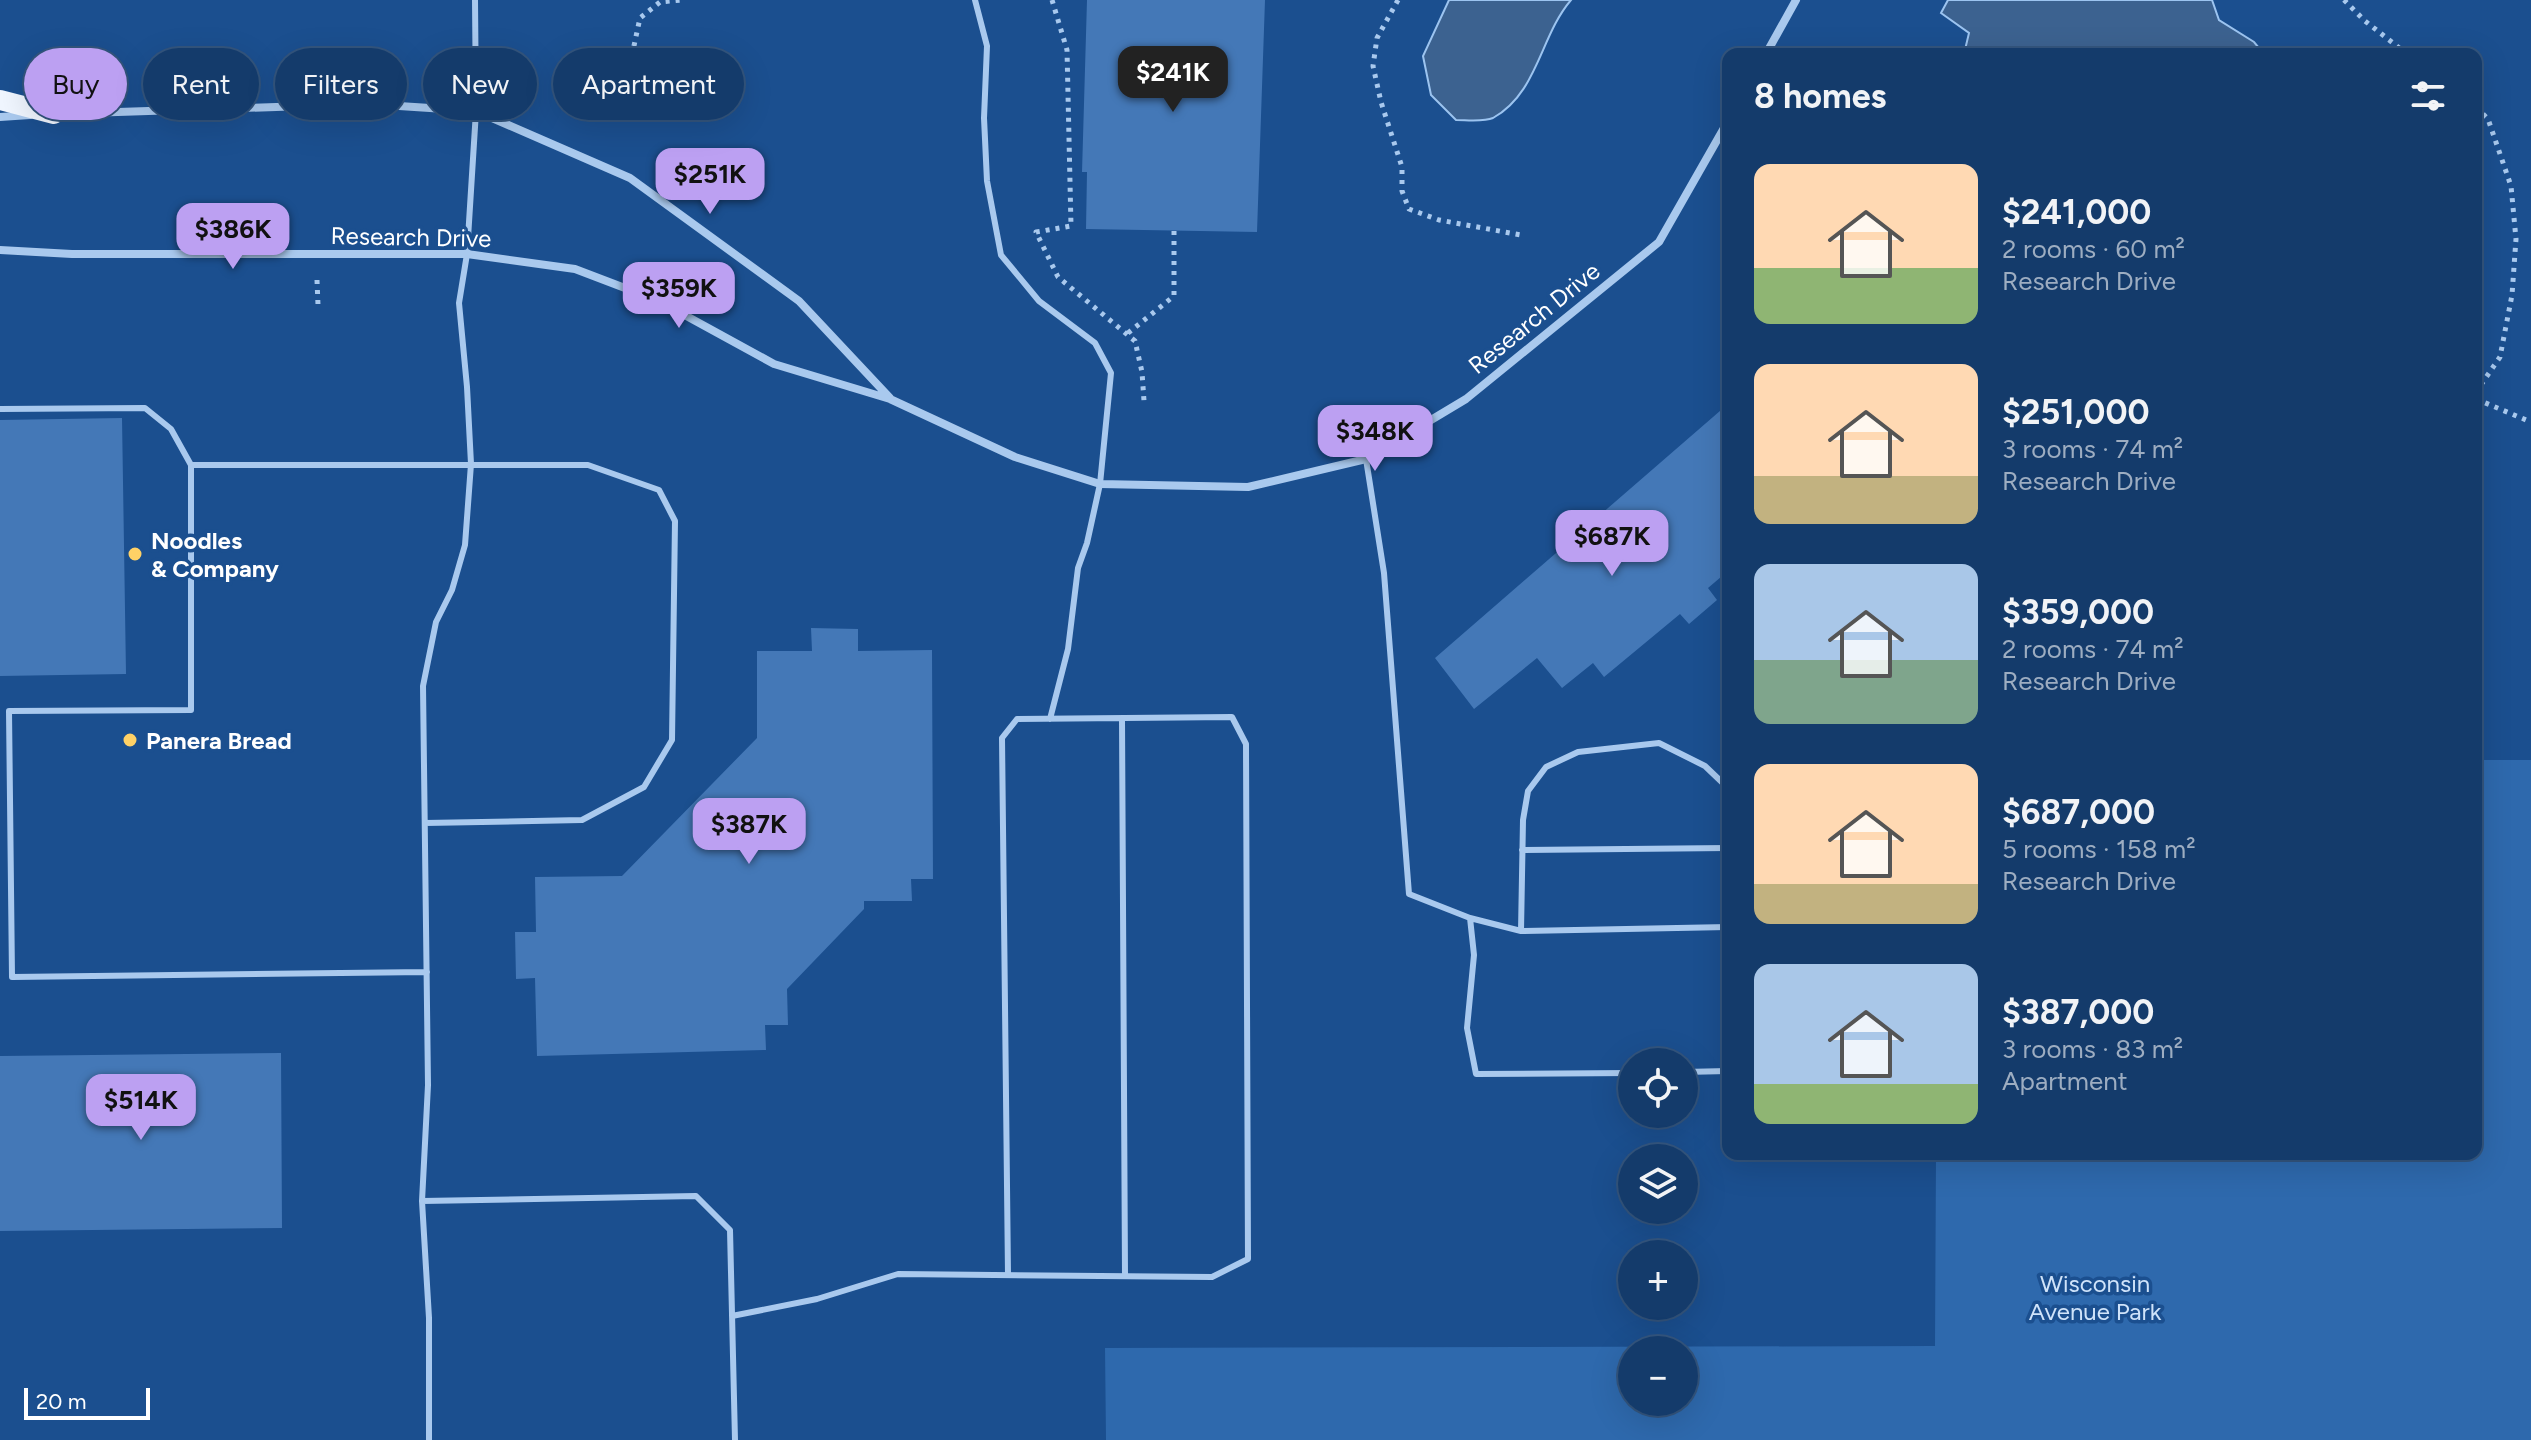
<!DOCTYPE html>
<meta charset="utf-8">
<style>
body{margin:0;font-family:Figtree,sans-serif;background:#1d4271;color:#f1f3f6;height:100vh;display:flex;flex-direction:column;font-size:30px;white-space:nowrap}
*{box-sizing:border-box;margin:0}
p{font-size:26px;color:#9dadc1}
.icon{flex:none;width:44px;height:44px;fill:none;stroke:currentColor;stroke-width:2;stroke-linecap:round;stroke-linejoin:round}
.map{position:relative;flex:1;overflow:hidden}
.side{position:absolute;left:1722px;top:48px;width:760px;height:1112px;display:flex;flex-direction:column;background:#143b6b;border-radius:16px;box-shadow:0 8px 32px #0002,0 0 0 2px #33557e}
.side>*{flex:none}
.hud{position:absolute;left:24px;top:48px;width:760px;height:72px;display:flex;gap:16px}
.controls{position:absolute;left:1618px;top:1048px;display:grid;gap:16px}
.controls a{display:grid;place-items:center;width:80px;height:80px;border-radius:50%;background:#143b6b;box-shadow:0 8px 32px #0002,0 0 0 2px #33557e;font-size:40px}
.scale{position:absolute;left:24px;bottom:20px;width:126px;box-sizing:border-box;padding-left:8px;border:4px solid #fff;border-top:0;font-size:22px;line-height:28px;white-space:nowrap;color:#fff;-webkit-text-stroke:6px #1b4f8f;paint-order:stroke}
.price{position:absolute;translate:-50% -68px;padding:0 18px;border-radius:16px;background:#bca0f2;color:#111;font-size:26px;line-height:52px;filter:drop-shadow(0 2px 4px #0008)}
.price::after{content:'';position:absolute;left:50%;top:48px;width:24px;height:18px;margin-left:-12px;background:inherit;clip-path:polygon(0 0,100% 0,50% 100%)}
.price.current{background:#222;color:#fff}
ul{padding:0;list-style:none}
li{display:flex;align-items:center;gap:24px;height:200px;padding:0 32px}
li span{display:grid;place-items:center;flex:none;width:224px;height:160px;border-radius:16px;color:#555}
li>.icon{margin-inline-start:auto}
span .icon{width:96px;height:96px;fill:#fffc;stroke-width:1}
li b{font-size:34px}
h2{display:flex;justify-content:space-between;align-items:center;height:96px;padding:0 32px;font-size:34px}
.pill{padding:0 28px;border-radius:36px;background:#143b6b;box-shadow:0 8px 32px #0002,0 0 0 2px #33557e;font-size:28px;line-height:72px}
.pill.current{background:#bca0f2;color:#111}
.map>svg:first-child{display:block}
.green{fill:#2e69ad;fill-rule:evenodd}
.water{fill:#3c6290;stroke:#9cc4f0;stroke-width:2}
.building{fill:#4478b7}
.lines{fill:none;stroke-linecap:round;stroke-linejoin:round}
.path{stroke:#a9c9ee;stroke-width:5;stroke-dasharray:4 6;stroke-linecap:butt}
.service{stroke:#a9c9ee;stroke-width:6}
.minor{stroke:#a9c9ee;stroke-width:8}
.primary{stroke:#f0f6ff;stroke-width:20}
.poi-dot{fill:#ffd166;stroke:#1b4f8f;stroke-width:3}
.labels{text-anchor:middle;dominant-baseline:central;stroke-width:7;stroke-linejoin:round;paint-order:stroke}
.street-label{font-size:24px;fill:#fff;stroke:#1b4f8f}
.poi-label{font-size:24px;font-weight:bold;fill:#fff;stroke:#1b4f8f;text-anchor:start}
.park-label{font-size:24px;fill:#cfe3fa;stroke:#1b4f8f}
</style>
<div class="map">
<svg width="2531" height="1440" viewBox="0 0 2531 1440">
<rect width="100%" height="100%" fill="#1b4f8f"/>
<path class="green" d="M2476 760H2531V1440H1106L1105 1348 1935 1346 1936 1154H2476ZM1632 1350H1684V1402H1632Z"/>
<path class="water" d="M1449 0H1571C1540 36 1538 93 1493 118 1484 122 1467 120 1456 120L1431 95 1423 56Z
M1948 0H2212L2219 20 2254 42 2264 54H1964L1969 33 1941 13Z"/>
<path class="building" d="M1087 0H1265L1257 232 1086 229 1087 172H1082Z
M1728 404V571L1708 588 1717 600 1689 624 1680 614 1604 677 1593 663 1562 688 1537 658 1474 709 1435 658Z
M122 418 126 674 0 676V420Z
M811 628 858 629V651L932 650 933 879H911L912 901H864V909L787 989 788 1025H765L766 1050 537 1056 535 978 516 979 515 932H536L535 877 622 876 757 738V651H812Z
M281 1053 282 1228 0 1231V1056Z"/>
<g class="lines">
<path class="path" d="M1052 0 1067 50 1071 226 1036 232 1058 277 1135 341 1142 372 1144 401
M1398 0 1377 38 1373 66 1381 102 1402 167V191L1409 209 1439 220 1521 235
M2344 0 2365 21 2407 54
M1842 51V54
M2476 107 2488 119 2511 186 2516 239 2512 295 2500 357 2476 392
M602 108 632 55 640 18 660 2 682 0
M317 280 318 305
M1128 333 1174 296V230
M2476 399 2531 422"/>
<path class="service" d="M975 0 987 46 984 118 987 181 1001 255 1039 301 1095 343 1111 373 1100 484 1087 543 1078 568 1068 649 1050 719
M0 409 145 408 171 429 191 465
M1366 459 1384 573 1409 894 1470 918 1474 955 1467 1028 1476 1074 1632 1073
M1122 719 1125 1276
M425 823 582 820 644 787 672 740 675 521 659 490 588 465H191V710L9 711 12 977 427 972
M1522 850 1728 848
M1470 918 1521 931 1728 927
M1521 931 1523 820 1528 791 1546 767 1578 752 1659 743 1705 766 1728 788
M1684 1072 1728 1071
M422 1201 696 1196 730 1230 735 1440
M732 1316 817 1299 898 1274 1212 1277 1248 1259 1246 744 1232 717 1017 719 1002 738 1008 1275
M429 1440V1318L422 1201 428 1085 423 686 436 622 452 590 465 545 471 464 467 387 459 303 467 254 476 111 475 0"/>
<path class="minor" d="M1766 54 1796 0
M56 114 306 106H399L476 111 630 178 799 301 890 398
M0 117 30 115
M0 250 72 254H467L575 269 659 301 774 364 890 399 1015 457 1100 484 1248 487 1366 459 1466 399 1659 242 1728 121"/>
<path class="primary" d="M0 100 54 114"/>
</g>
<g class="poi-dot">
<circle cx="135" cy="554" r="8"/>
<circle cx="130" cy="740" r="8"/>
</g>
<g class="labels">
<g class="street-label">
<text transform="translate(411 237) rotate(1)">Research Drive</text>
<text transform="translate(1534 318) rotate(-39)">Research Drive</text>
</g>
<g class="poi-label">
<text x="151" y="540">Noodles<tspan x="151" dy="28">&amp; Company</tspan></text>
<text x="146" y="740">Panera Bread</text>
</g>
<g class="park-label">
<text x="2095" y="1283">Wisconsin<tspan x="2095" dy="28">Avenue Park</tspan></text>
</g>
</g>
</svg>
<div class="controls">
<a><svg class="icon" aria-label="locate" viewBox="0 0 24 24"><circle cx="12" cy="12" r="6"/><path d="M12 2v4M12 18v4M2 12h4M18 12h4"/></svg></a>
<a><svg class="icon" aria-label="layers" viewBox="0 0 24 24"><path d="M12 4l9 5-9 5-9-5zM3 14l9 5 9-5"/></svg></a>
<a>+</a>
<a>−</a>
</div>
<div class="scale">20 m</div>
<b class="price current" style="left:1173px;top:114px">$241K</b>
<b class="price" style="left:710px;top:216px">$251K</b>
<b class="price" style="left:233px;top:271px">$386K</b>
<b class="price" style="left:679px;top:330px">$359K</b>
<b class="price" style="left:1375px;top:473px">$348K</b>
<b class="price" style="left:1612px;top:578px">$687K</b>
<b class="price" style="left:749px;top:866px">$387K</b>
<b class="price" style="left:141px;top:1142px">$514K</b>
<div class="hud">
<a class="pill current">Buy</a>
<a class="pill">Rent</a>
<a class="pill">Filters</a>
<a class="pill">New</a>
<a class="pill">Apartment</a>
</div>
<section class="side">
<h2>8 homes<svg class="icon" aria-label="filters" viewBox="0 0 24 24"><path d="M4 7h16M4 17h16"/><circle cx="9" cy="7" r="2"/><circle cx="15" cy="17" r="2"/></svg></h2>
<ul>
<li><span style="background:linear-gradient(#ffd9b3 65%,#8fb573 0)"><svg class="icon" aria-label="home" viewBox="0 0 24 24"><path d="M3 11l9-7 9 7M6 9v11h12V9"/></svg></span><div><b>$241,000</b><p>2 rooms · 60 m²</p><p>Research Drive</p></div></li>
<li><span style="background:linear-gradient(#ffd9b3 70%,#c2b280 0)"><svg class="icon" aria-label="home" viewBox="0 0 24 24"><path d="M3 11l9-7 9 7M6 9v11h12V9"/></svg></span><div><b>$251,000</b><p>3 rooms · 74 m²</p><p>Research Drive</p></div></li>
<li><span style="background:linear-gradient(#a9c7e8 60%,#7fa58c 0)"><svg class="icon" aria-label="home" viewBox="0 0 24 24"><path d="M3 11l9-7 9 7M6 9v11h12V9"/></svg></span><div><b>$359,000</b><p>2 rooms · 74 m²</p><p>Research Drive</p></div></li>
<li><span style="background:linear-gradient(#ffd9b3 75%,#c2b280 0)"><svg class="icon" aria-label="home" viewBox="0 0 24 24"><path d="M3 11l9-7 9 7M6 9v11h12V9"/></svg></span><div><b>$687,000</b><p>5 rooms · 158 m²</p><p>Research Drive</p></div></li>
<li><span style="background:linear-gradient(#a9c7e8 75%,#8fb573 0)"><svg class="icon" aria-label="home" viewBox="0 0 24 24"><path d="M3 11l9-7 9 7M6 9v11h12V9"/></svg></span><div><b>$387,000</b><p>3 rooms · 83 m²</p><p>Apartment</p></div></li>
</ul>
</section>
</div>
